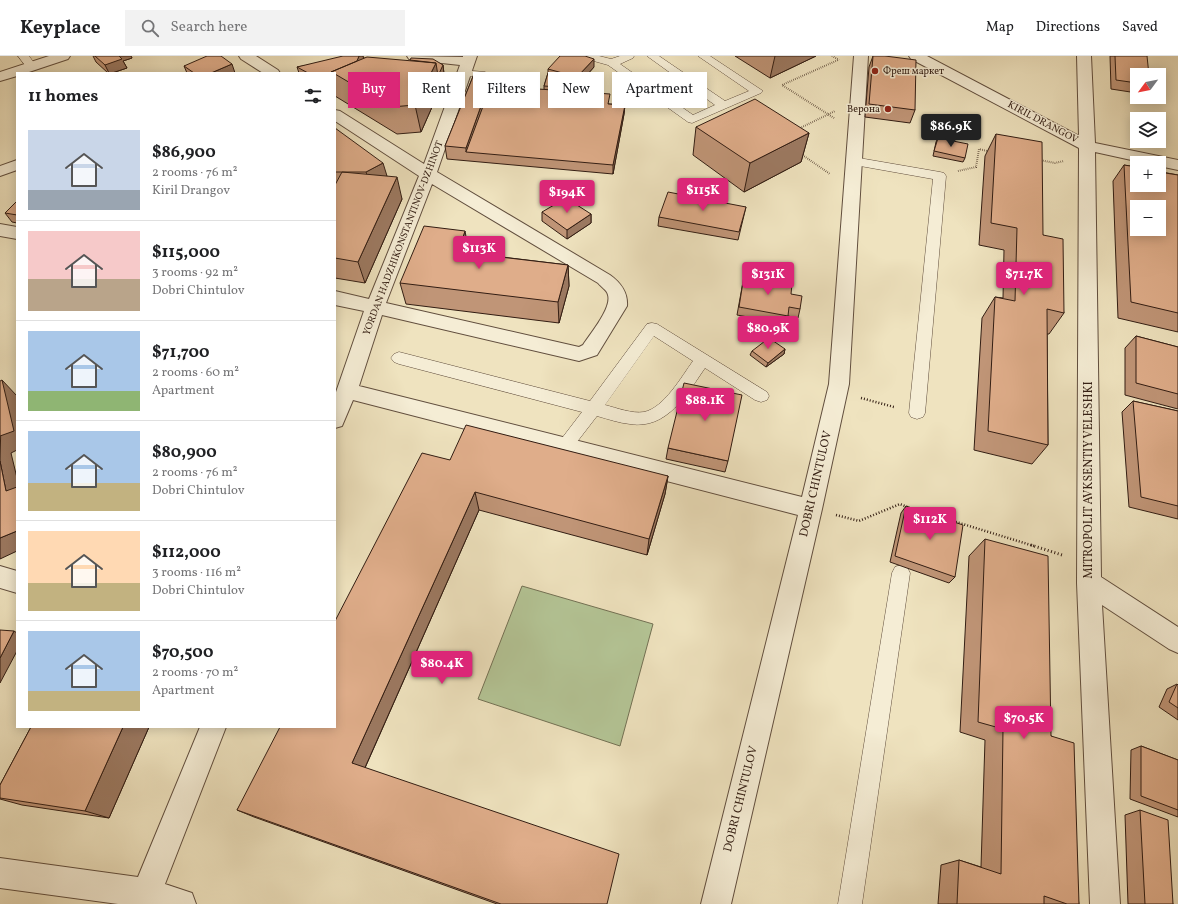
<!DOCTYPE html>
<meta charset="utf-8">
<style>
body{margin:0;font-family:Vollkorn,serif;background:#f2f2f2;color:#202124;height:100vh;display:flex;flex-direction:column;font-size:15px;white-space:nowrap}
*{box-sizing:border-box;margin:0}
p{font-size:13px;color:#757577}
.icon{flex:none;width:22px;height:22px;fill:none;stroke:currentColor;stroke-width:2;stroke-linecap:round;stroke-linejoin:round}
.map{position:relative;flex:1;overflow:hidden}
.panel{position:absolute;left:16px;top:16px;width:320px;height:656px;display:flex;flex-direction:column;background:#fff;border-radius:0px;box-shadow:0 2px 10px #0003}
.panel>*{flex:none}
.top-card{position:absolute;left:348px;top:16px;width:380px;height:36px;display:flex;gap:8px}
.needle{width:26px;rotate:238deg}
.controls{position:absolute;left:1130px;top:12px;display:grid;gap:8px}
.controls a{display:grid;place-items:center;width:36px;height:36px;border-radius:0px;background:#fff;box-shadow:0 2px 10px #0003;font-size:20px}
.price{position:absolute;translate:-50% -34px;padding:0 9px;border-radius:4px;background:#db2777;color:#fff;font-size:13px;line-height:26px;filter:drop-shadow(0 1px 2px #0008)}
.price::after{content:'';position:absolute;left:50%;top:24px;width:12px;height:9px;margin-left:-6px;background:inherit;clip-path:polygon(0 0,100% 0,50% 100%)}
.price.selected{background:#222;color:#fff}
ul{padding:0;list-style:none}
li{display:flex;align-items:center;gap:12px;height:100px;padding:0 12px}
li+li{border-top:1px solid #e0e0e0}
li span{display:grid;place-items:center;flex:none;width:112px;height:80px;border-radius:0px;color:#555}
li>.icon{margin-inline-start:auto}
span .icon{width:48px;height:48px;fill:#fffc;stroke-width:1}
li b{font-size:17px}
h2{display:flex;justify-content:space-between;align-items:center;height:48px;padding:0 12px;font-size:17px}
.tag{padding:0 14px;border-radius:0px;background:#fff;box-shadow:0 2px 10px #0003;font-size:14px;line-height:36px}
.tag.selected{background:#db2777;color:#fff}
header{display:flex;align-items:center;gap:24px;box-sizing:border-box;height:56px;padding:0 20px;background:#fff;border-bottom:1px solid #e0e0e0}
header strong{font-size:19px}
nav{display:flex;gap:22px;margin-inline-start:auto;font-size:14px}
.search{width:280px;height:36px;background:#f2f2f2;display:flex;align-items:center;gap:10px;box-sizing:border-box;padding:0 14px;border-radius:0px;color:#757577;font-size:15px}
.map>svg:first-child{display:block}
.green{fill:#b4c596;stroke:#737154}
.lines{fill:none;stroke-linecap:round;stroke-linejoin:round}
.service-casing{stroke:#614e3e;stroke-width:1}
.minor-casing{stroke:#614e3e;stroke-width:2}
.path-far2{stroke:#321d13;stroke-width:2;stroke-dasharray:0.5 1.5;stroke-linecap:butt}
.path-far1{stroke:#321d13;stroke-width:2.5;stroke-dasharray:1 2;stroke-linecap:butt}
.path{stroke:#321d13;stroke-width:3;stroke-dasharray:1 2.5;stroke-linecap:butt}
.service{fill:#f5edd5;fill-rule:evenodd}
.minor{fill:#f5edd5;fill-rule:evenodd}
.wall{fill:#c09577;stroke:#321d13}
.shaded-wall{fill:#9c7961;stroke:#321d13}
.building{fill:#dfad8a;stroke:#321d13;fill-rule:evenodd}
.poi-dot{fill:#8f2418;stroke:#f5edd5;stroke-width:1.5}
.labels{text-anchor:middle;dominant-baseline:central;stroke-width:3;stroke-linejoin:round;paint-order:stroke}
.far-poi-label{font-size:10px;fill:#321d13;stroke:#f5edd5;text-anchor:start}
.far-street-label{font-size:10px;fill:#321d13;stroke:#f5edd5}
.street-label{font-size:12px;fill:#321d13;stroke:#f5edd5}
</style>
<header>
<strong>Keyplace</strong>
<div class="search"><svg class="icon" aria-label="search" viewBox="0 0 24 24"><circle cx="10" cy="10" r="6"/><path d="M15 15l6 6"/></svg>Search here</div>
<nav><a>Map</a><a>Directions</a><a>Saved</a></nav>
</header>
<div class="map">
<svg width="1178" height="848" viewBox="0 0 1178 848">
<rect width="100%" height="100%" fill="#efe3bf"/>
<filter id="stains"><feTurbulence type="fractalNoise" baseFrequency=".005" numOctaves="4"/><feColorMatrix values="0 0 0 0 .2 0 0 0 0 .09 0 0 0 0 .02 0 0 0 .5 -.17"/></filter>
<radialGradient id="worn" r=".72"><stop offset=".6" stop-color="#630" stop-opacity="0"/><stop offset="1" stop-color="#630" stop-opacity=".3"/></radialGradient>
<path class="green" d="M522 530 653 568 620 690 478 643Z"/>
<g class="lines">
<g class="service-casing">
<path id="service" d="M18 0H29L37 11 32 14 28 13Z
M582 0H599L611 3 620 0H634L633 2 620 8 693 59 715 49 647 0H659L725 45 749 35 698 0H710L763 35 761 37 692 67 688 66 608 9 583 2Z
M463 14 485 16 490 19 485 22 459 19 458 17Z
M853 101 940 116 944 117 946 120 925 357 923 361 917 363 911 361 909 357 933 123 849 108 847 105 849 102Z
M652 267 657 268 767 336 769 340 767 344 761 346 755 344 705 312C687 338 667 374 630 368 619 367 608 363 597 360L570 395 564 397 558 395 556 390 582 356 399 308 394 306 391 302 394 298 399 296 590 345 647 268ZM654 280 693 305C682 320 664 352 644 356 632 358 617 352 605 349Z
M901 509 907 511 910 517 862 848H838L892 517 895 511Z"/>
</g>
<g class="minor-casing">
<path id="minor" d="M49 0H70L68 3 26 17H17V20L0 25V16Z
M239 0H256L278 14 280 17H263L241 3Z
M407 0 463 1V0H477L437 116 610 219C621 227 628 236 627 250L597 299 579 305 382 259 359 330 802 441 829 328 854 0H868L849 328 822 453 731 848H701L798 459 353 344 342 370 335 372V339L364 255 335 249V235L369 243 419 120 335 65V54L340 55 424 108 460 9 414 4 409 3ZM432 128 598 227C601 231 607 234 608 239 612 252 590 278 583 289L579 291 386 247Z
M909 0H927L1079 80 1077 0H1091L1095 87 1178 104V114L1159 110V107H1145L1095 96 1101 521 1178 571V597L1169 593 1102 549 1120 848H1090L1077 527 1079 92 911 3Z
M17 104V114L0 120V110Z
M0 168 17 171V183L0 180Z
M0 510 17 515V537L0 532Z
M200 671H226L165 828 192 837 196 848H118L0 832V802L138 821Z"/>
</g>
<path class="path-far2" d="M832 0 839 4
M834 62 782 29 838 4
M798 73 835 55
M801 98 830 118
M1039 104 1055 107 1064 105
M958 115 976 111 979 93 991 96"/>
<path class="path-far1" d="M861 342 894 351
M927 457 1034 490
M836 459 859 465 900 448 907 451"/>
<path class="path" d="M1031 489 1062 499"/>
<use href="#service" class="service"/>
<use href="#minor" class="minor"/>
</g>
<path class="wall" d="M93 0H131L132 2 123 5 127 12 112 17H108L96 6Z
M363 0V2L443 9 444 18 439 29 440 33 421 76 397 78 335 40V17H299L297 11Z
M735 0H816L770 22Z
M873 0H885L915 54 910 67 865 61 869 11Z
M1110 0H1147L1137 19V37L1111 33Z
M184 10 235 17H187Z
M594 11 577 30 575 36 609 48 625 49 624 58 613 118 447 103 445 90 474 18 527 33 544 34V30L548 17V13Z
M696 71 809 77 801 106 744 136 693 99Z
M335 72 387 120 402 143 365 227 335 222Z
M996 78 1043 179 1064 257 1049 278H1047L1048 389 1032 408 974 394 982 262 995 241 1003 242 1004 194 979 189 985 100Z
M938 82 965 102 963 106 933 100 936 86Z
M1124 109 1178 119V276L1118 262 1113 125Z
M17 145V167L12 166 5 157Z
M746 151 738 184 658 170 659 161Z
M542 156 591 158V167L567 183 542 165Z
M469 197 568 209 569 230 559 267 406 248 400 227Z
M744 220 791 238 800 253 798 262 788 260 786 268 737 259Z
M1136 280 1178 291V353L1125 339V292Z
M785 293 784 298 766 311 750 299 752 295Z
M1133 345 1178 355V463L1129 451 1122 356Z
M668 392 728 405 725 416 666 403Z
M450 404 668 420 665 438 647 499 479 454 365 712 607 848H497L254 761 237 754Z
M906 450 955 521 949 527 890 506 901 457Z
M985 483 1051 680 1079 848H938L941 809 959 804 981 811 985 684 960 676 969 500Z
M1177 628 1178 629V664L1159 651 1167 633Z
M31 671H149L109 762 22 749 0 743V729Z
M1141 690 1178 704V761L1130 743 1131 694Z
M1140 754 1173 848H1128L1125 759Z"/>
<path class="shaded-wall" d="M118 0H131L132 2 123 5 127 12 112 17H109L105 9Z
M359 0H363L364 4 354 10Z
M775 0H816L770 22Z
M594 3V11L577 30 575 37V32L577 25V21Z
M436 7 443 9 444 18 439 29 440 33 421 76 415 49Z
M232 8 235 17H211Z
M526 23 527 36 522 49 521 36Z
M487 33 489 46 466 96V92Z
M625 49 624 58 613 118V109Z
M809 77 801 106 744 136 750 107Z
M383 107 387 120 370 129 366 116Z
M397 121 402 143 365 227 358 206Z
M591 158V167L567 183V174Z
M465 175 469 197 458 196Z
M568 209 569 230 559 267 558 246Z
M785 293 784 298 766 311 768 307Z
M2 324 17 340V394L11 397 17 422V444L6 435 0 405Z
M668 420 665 438 647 499 649 483Z
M475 436 479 454 363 716 352 707Z
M17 475V495L0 503V482Z
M14 575 17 577V595L0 627V602Z
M123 671H149L109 762 85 755Z"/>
<path class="building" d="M95 0H119L122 3 105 9Z
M207 0H221L232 8 211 17H194L184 10Z
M343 0H359L357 5 331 16V17H308L297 11Z
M560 0H585L594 3 577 21 548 13Z
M873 0H885L916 4 915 54 869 48Z
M1115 0H1147L1149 19H1137V27L1116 24Z
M367 1 436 7 415 49 391 51 335 18V17H333L331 16Z
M411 2 433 3 443 9 438 20 436 7 410 4Z
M548 17 577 25 575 32 544 30Z
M474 18 526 23 521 36 487 33 466 92 445 90Z
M524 32 610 38 608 48 625 49 613 109 466 96 488 37 522 40Z
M755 43 809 77 750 107 696 71Z
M335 72 383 107 366 116H335Z
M996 78 1042 86 1043 179 1063 183 1064 257 1047 253 1048 389 988 375 995 241 1015 245 1017 172 991 167Z
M938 82 968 88 965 102 934 95Z
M1124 109 1137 111V129H1159V116L1178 119V257L1131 246ZM1137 151H1159V173H1137Z
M342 116 397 121 358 206 335 202V129Z
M668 136 746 151 739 176 659 161Z
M566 142 591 158 567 174 542 156Z
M17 145V159L5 157Z
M424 170 465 175 458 196 568 209 558 246 400 227Z
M744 220 792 228 791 238 802 240 800 253 789 251 788 260 739 251Z
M1136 280 1178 291V338L1136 327Z
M769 282 785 293 768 307 752 295Z
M2 324 14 375 0 380V325Z
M684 327 742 339 728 405 668 392Z
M1133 345 1178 355V450L1141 441Z
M466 369 668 420 649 483 475 436 352 707 619 798 607 848H501L237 754 280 671H335V565L422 397 450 404Z
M0 405 6 435 17 431V475L0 482Z
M906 450 963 469 955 521 895 500Z
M985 483 1048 500 1051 680 1074 687 1079 848H1067L1044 840V848H957L959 804 1001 818 1003 673 978 666Z
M0 574 14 575 0 602Z
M1177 628 1178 629V652L1169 646Z
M31 671H123L85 755 0 742V729Z
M1141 690 1178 704V754L1141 740Z
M1140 754 1168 764 1173 848H1145Z"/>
<g class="poi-dot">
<circle cx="875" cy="15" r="4"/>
<circle cx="888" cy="53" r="4"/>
</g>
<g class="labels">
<g class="far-poi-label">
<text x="883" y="15">Фреш маркет</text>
<text x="880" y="53" text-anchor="end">Верона</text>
</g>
<g class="far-street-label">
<text transform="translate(1043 66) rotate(28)">KIRIL DRANGOV</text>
<text transform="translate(403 182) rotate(-69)">YORDAN HADZHIKONSTANTINOV-DZHINOT</text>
</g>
<g class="street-label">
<text transform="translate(1089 424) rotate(-90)">MITROPOLIT AVKSENTIY VELESHKI</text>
<text transform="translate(816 428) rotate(-77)">DOBRI CHINTULOV</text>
<text transform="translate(741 743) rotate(-76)">DOBRI CHINTULOV</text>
</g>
</g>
<rect width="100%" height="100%" filter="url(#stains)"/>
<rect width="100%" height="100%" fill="url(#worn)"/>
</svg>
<div class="controls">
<a><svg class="needle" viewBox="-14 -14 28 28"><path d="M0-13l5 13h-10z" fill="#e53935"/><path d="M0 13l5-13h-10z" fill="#757577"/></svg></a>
<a><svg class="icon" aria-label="layers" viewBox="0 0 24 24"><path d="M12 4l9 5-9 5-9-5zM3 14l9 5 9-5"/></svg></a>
<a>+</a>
<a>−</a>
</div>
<b class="price selected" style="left:951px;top:92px">$86.9K</b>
<b class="price" style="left:703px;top:156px">$115K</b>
<b class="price" style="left:567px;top:158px">$194K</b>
<b class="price" style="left:479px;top:214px">$113K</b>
<b class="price" style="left:768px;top:240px">$131K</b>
<b class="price" style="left:1024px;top:240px">$71.7K</b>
<b class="price" style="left:768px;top:294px">$80.9K</b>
<b class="price" style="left:705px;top:366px">$88.1K</b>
<b class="price" style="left:930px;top:485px">$112K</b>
<b class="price" style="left:442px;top:629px">$80.4K</b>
<b class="price" style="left:1024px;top:684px">$70.5K</b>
<div class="top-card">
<a class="tag selected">Buy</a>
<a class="tag">Rent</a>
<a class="tag">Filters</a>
<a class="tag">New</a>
<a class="tag">Apartment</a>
</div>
<section class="panel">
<h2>11 homes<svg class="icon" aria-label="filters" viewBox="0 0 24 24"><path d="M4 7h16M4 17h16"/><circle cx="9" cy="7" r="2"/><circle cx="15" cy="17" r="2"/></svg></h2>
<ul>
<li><span style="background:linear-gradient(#c9d6e8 75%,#9aa5b1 0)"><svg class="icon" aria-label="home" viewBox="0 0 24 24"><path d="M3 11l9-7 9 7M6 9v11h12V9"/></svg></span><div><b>$86,900</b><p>2 rooms · 76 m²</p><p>Kiril Drangov</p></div></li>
<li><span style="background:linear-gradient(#f6c9c9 60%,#b9a48a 0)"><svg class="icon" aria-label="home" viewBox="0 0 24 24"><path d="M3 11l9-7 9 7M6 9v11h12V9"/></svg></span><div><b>$115,000</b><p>3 rooms · 92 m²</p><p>Dobri Chintulov</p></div></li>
<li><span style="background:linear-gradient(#a9c7e8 75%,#8fb573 0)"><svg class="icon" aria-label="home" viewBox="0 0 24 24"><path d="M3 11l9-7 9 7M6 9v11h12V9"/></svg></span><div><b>$71,700</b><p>2 rooms · 60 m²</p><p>Apartment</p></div></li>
<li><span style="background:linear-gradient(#a9c7e8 65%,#c2b280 0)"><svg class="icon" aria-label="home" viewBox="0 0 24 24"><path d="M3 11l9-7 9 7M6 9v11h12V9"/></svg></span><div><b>$80,900</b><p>2 rooms · 76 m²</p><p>Dobri Chintulov</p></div></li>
<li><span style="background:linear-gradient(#ffd9b3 65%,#c2b280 0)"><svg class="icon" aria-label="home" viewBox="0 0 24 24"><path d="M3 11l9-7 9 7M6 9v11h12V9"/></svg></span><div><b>$112,000</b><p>3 rooms · 116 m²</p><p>Dobri Chintulov</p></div></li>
<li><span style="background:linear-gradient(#a9c7e8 75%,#c2b280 0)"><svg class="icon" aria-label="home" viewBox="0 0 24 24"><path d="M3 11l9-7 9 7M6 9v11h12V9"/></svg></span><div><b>$70,500</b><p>2 rooms · 70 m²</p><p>Apartment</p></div></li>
</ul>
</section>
</div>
